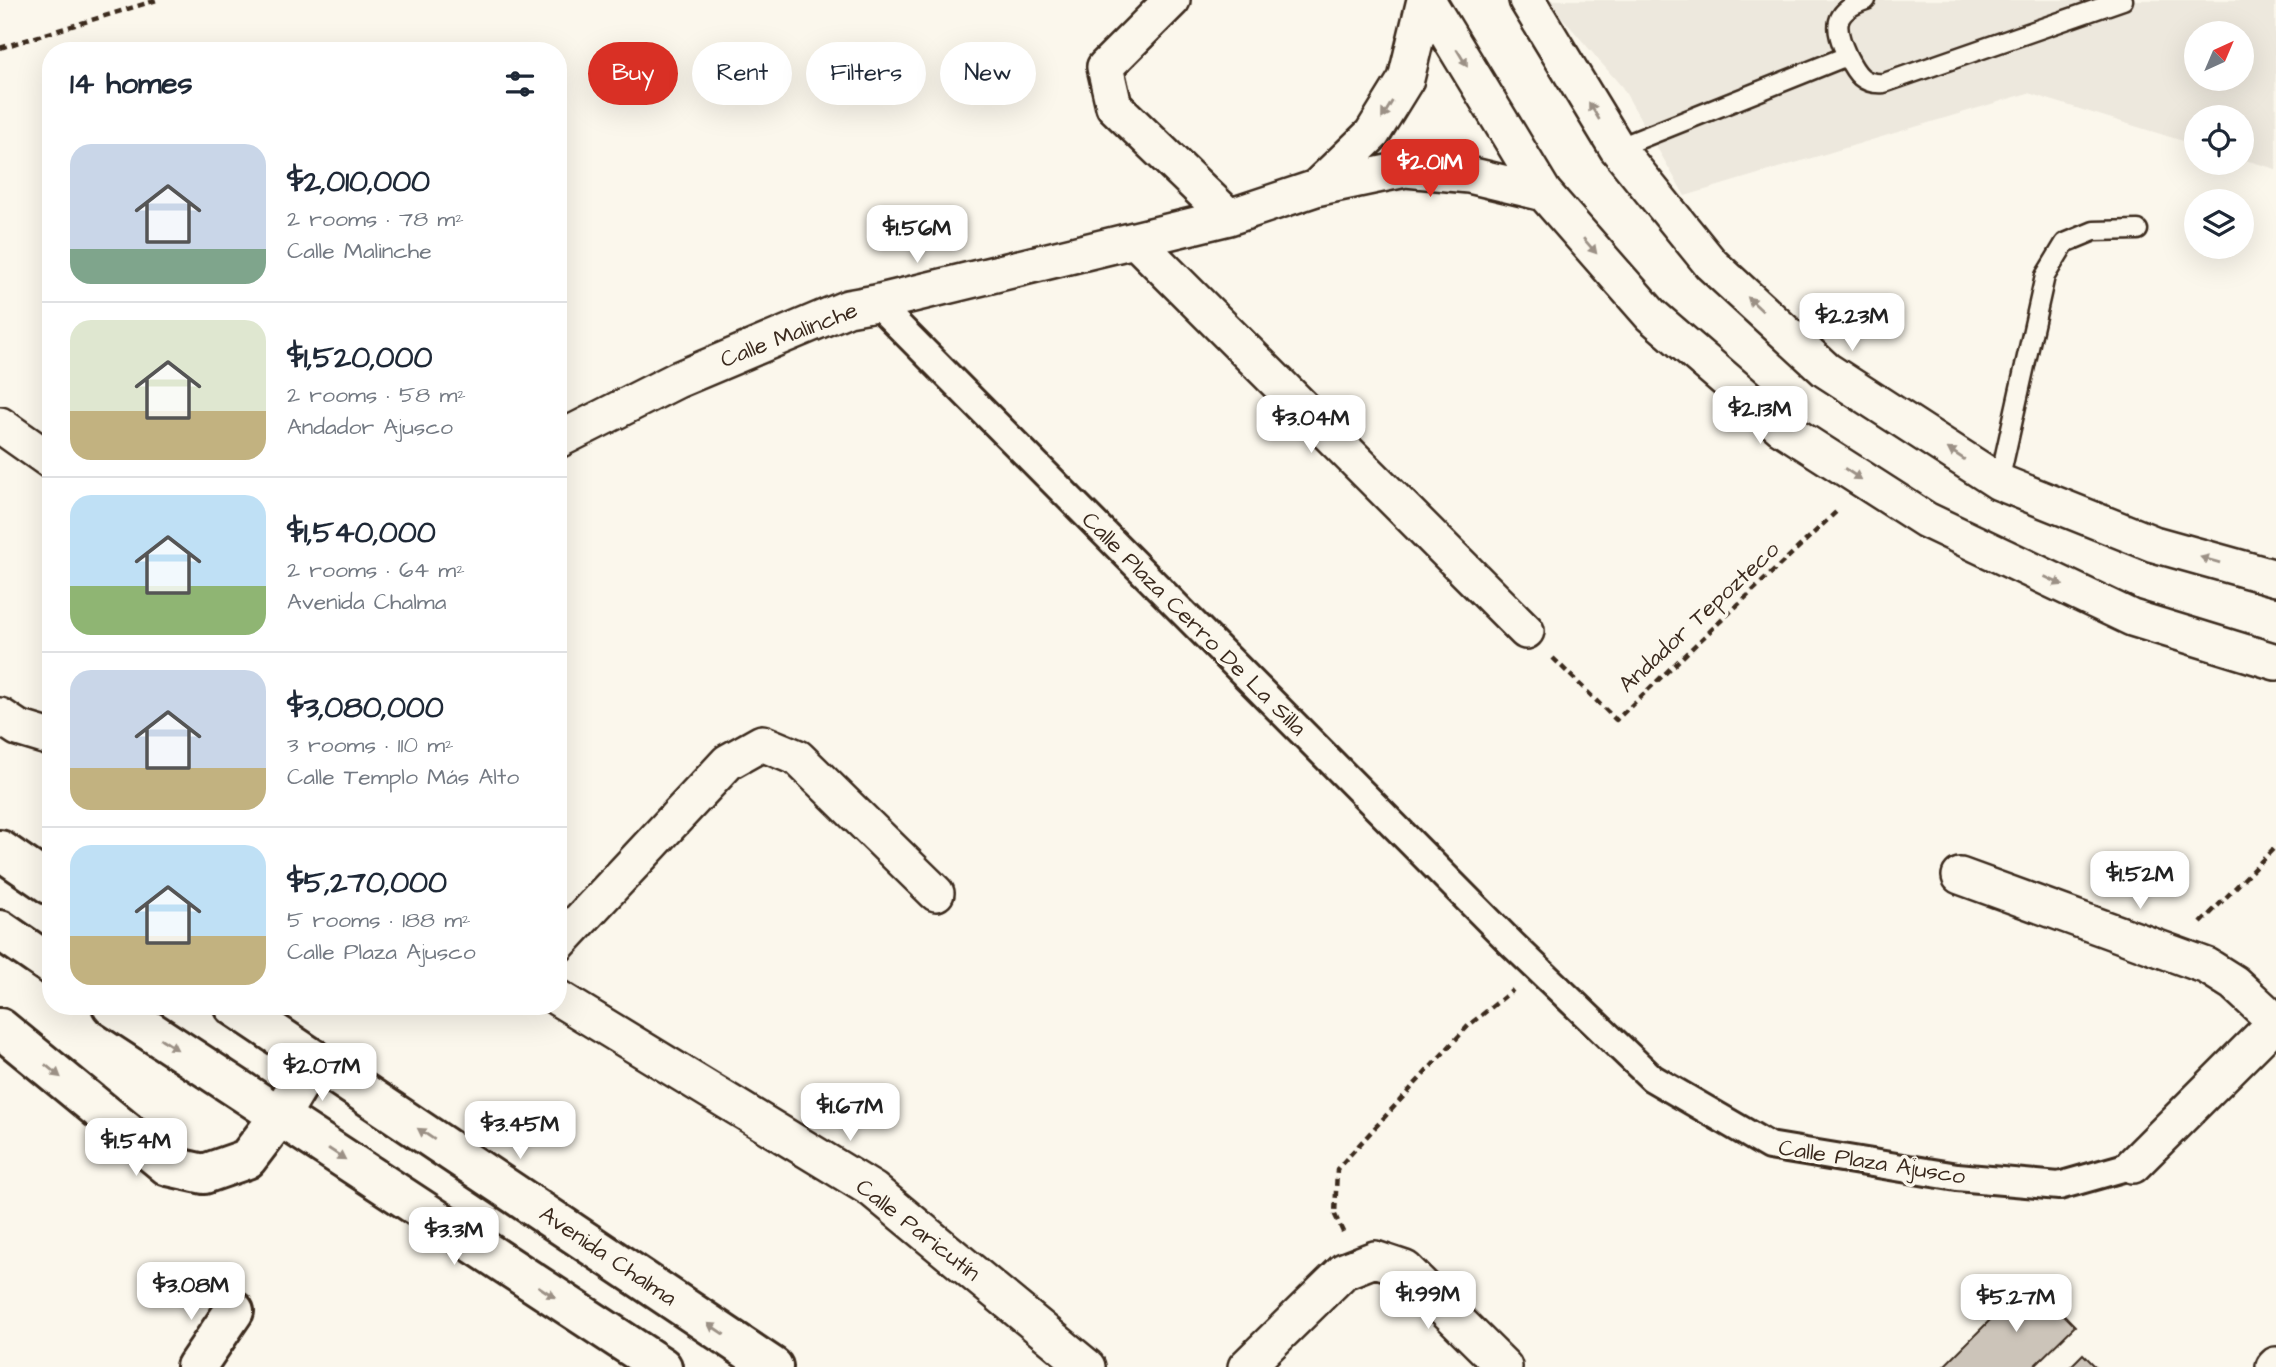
<!DOCTYPE html>
<meta charset="utf-8">
<style>
body{margin:0;font-family:"Architects Daughter",sans-serif;background:#f2f2f3;color:#1f2937;height:100vh;display:flex;flex-direction:column;font-size:26px;white-space:nowrap}
*{box-sizing:border-box;margin:0}
p{font-size:23px;color:#747a83}
.icon{flex:none;width:38px;height:38px;fill:none;stroke:currentColor;stroke-width:2;stroke-linecap:round;stroke-linejoin:round}
.map{position:relative;flex:1;overflow:hidden}
.sheet{position:absolute;left:42px;top:42px;width:525px;height:973px;display:flex;flex-direction:column;background:#fff;border-radius:28px;box-shadow:0 7px 28px #0002}
.sheet>*{flex:none}
.top-card{position:absolute;left:588px;top:42px;width:665px;height:63px;display:flex;gap:14px}
.needle{width:46px;rotate:44deg}
.tools{position:absolute;left:2184px;top:21px;display:grid;gap:14px}
.tools a{display:grid;place-items:center;width:70px;height:70px;border-radius:50%;background:#fff;box-shadow:0 7px 28px #0002;font-size:35px}
.price{position:absolute;translate:-50% -60px;padding:0 16px;border-radius:14px;background:#fff;color:#222;font-size:23px;line-height:46px;filter:drop-shadow(0 2px 4px #0008)}
.price::after{content:'';position:absolute;left:50%;top:42px;width:21px;height:16px;margin-left:-10px;background:inherit;clip-path:polygon(0 0,100% 0,50% 100%)}
.price.active{background:#d93025;color:#fff}
ul{padding:0;list-style:none}
li{display:flex;align-items:center;gap:21px;height:175px;padding:0 28px}
li+li{border-top:2px solid #e0e1e3}
li span{display:grid;place-items:center;flex:none;width:196px;height:140px;border-radius:21px;color:#555}
li>.icon{margin-inline-start:auto}
span .icon{width:84px;height:84px;fill:#fffc;stroke-width:1}
li b{font-size:30px}
h2{display:flex;justify-content:space-between;align-items:center;height:84px;padding:0 28px;font-size:30px}
.tag{padding:0 24px;border-radius:32px;background:#fff;box-shadow:0 7px 28px #0002;font-size:24px;line-height:63px}
.tag.active{background:#d93025;color:#fff}
.map>svg:first-child{display:block}
.built{fill:#ede8dd;fill-rule:evenodd}
.building{fill:#ccc4b9;stroke:#3b2a1e;stroke-width:2}
.lines{fill:none;stroke-linecap:round;stroke-linejoin:round}
.service-casing{stroke:#3b2a1e;stroke-width:23}
.pedestrian-casing{stroke:#3b2a1e;stroke-width:32}
.minor-casing{stroke:#3b2a1e;stroke-width:40}
.tertiary-casing{stroke:#3b2a1e;stroke-width:44}
.secondary-casing{stroke:#3b2a1e;stroke-width:44}
.path{stroke:#3b2a1e;stroke-width:4.5;stroke-dasharray:7 5;stroke-linecap:butt}
.service{stroke:#fbf7ec;stroke-width:18}
.pedestrian{stroke:#fbf7ec;stroke-width:26}
.minor{stroke:#fbf7ec;stroke-width:35}
.tertiary{stroke:#fbf7ec;stroke-width:38}
.secondary{stroke:#fbf7ec;stroke-width:38}
.oneway{fill:#9b9085}
.labels{text-anchor:middle;dominant-baseline:central;stroke-width:7;stroke-linejoin:round;paint-order:stroke}
.street-label{font-size:23px;fill:#3b2a1e;stroke:#fbf7ec}
</style>
<div class="map">
<svg width="2276" height="1367" viewBox="0 0 2276 1367">
<rect width="100%" height="100%" fill="#fbf7ec"/>
<filter id="ink" filterUnits="userSpaceOnUse"><feTurbulence type="fractalNoise" baseFrequency=".0143" numOctaves="2"/><feDisplacementMap in="SourceGraphic" scale="14" xChannelSelector="R" yChannelSelector="G"/><feConvolveMatrix kernelMatrix="1 2 1 2 8 2 1 2 1" color-interpolation-filters="sRGB"/></filter>
<g filter="url(#ink)">
<path class="built" d="M1547 0H2275L2276 169 2242 159V117H2196V145L2028 93 1685 196 1622 87ZM2196 33H2242V79H2196Z"/>
<path class="building" d="M2030 1280 2075 1326 2033 1367H1943Z
M2083 1354 2096 1367H2070Z"/>
<g class="lines">
<g class="service-casing">
<path id="service" d="M1847 56C1834 27 1832 12 1866 0
M1617 148 1847 56C1856 74 1863 85 1884 83L2123 0
M1999 482 2045 276 2065 243 2094 231 2138 230"/>
</g>
<g class="pedestrian-casing">
<path id="pedestrian" d="M876 303 1512 944 1652 1078 1769 1146 1957 1177 2059 1186 2133 1165"/>
</g>
<g class="minor-casing">
<path id="minor" d="M1172 0 1105 67 1114 106 1229 217
M1427 0 1544 193 1651 315 1781 427 1926 520 2132 618 2276 662
M1527 0 1617 148 1711 264 1826 370 1999 482 2154 544 2276 578
M1316 188 1372 134 1406 79 1425 0
M1135 240 1526 631
M0 425 51 461
M558 440 677 380 848 308 876 303 1229 217 1316 188 1406 169 1469 175 1544 193
M0 716 18 728 51 738
M1960 876 2207 966 2234 983 2276 1022
M558 944 728 762 762 743 798 758 936 893
M558 998 873 1190 1087 1367
M2133 1165 2276 1022
M1246 1367 1344 1271 1375 1259 1405 1269 1504 1367
M2274 1367 2276 1365"/>
</g>
<g class="tertiary-casing">
<path id="tertiary" d="M196 1367 234 1311"/>
</g>
<g class="secondary-casing">
<path id="secondary" d="M0 850 51 885
M0 930 51 965
M112 1006 662 1367
M234 1006 773 1367
M0 1028 168 1166 204 1174 247 1159 279 1117 314 1059"/>
</g>
<path class="path" d="M0 48 157 0
M1553 658 1616 720 1838 510
M2201 923 2276 846
M1343 1232 1335 1215 1337 1169 1469 1025 1513 990"/>
<use href="#service" class="service"/>
<use href="#pedestrian" class="pedestrian"/>
<use href="#minor" class="minor"/>
<use href="#tertiary" class="tertiary"/>
<use href="#secondary" class="secondary"/>
</g>
<defs><path id="oneway-solid" d="M-6-.8H1V-3.2L6.5 0L1 3.2V.8H-6Z" transform="scale(1.75)"/></defs>
<g class="oneway">
<use href="#oneway-solid" transform="translate(1462 58) rotate(59)"/>
<use href="#oneway-solid" transform="translate(1387 110) rotate(121)"/>
<use href="#oneway-solid" transform="translate(1594 111) rotate(-121)"/>
<use href="#oneway-solid" transform="translate(1590 246) rotate(49)"/>
<use href="#oneway-solid" transform="translate(1755 304) rotate(-137)"/>
<use href="#oneway-solid" transform="translate(1956 454) rotate(-147)"/>
<use href="#oneway-solid" transform="translate(1853 474) rotate(33)"/>
<use href="#oneway-solid" transform="translate(2210 560) rotate(-164)"/>
<use href="#oneway-solid" transform="translate(2054 581) rotate(25)"/>
<use href="#oneway-solid" transform="translate(169 1044) rotate(33)"/>
<use href="#oneway-solid" transform="translate(53 1071) rotate(39)"/>
<use href="#oneway-solid" transform="translate(426 1134) rotate(-146)"/>
<use href="#oneway-solid" transform="translate(337 1154) rotate(33)"/>
<use href="#oneway-solid" transform="translate(547 1292) rotate(33)"/>
<use href="#oneway-solid" transform="translate(716 1329) rotate(-146)"/>
</g>
</g>
<g class="labels">
<g class="street-label">
<text transform="translate(789 335) rotate(-21)">Calle Malinche</text>
<text transform="translate(1699 617) rotate(-43)">Andador Tepozteco</text>
<text transform="translate(1194 624) rotate(45)">Calle Plaza Cerro De La Silla</text>
<text transform="translate(1872 1162) rotate(9)">Calle Plaza Ajusco</text>
<text transform="translate(918 1230) rotate(38)">Calle Paricutín</text>
<text transform="translate(608 1256) rotate(34)">Avenida Chalma</text>
</g>
</g>
</svg>
<div class="tools">
<a><svg class="needle" viewBox="-14 -14 28 28"><path d="M0-13l5 13h-10z" fill="#e53935"/><path d="M0 13l5-13h-10z" fill="#747a83"/></svg></a>
<a><svg class="icon" aria-label="locate" viewBox="0 0 24 24"><circle cx="12" cy="12" r="6"/><path d="M12 2v4M12 18v4M2 12h4M18 12h4"/></svg></a>
<a><svg class="icon" aria-label="layers" viewBox="0 0 24 24"><path d="M12 4l9 5-9 5-9-5zM3 14l9 5 9-5"/></svg></a>
</div>
<b class="price active" style="left:1430px;top:199px">$2.01M</b>
<b class="price" style="left:917px;top:265px">$1.56M</b>
<b class="price" style="left:1852px;top:353px">$2.23M</b>
<b class="price" style="left:1760px;top:446px">$2.13M</b>
<b class="price" style="left:1311px;top:455px">$3.04M</b>
<b class="price" style="left:2140px;top:911px">$1.52M</b>
<b class="price" style="left:322px;top:1103px">$2.07M</b>
<b class="price" style="left:850px;top:1143px">$1.67M</b>
<b class="price" style="left:520px;top:1161px">$3.45M</b>
<b class="price" style="left:136px;top:1178px">$1.54M</b>
<b class="price" style="left:454px;top:1267px">$3.3M</b>
<b class="price" style="left:191px;top:1322px">$3.08M</b>
<b class="price" style="left:1428px;top:1331px">$1.99M</b>
<b class="price" style="left:2016px;top:1334px">$5.27M</b>
<div class="top-card">
<a class="tag active">Buy</a>
<a class="tag">Rent</a>
<a class="tag">Filters</a>
<a class="tag">New</a>
</div>
<section class="sheet">
<h2>14 homes<svg class="icon" aria-label="filters" viewBox="0 0 24 24"><path d="M4 7h16M4 17h16"/><circle cx="9" cy="7" r="2"/><circle cx="15" cy="17" r="2"/></svg></h2>
<ul>
<li><span style="background:linear-gradient(#c9d6e8 75%,#7fa58c 0)"><svg class="icon" aria-label="home" viewBox="0 0 24 24"><path d="M3 11l9-7 9 7M6 9v11h12V9"/></svg></span><div><b>$2,010,000</b><p>2 rooms · 78 m²</p><p>Calle Malinche</p></div></li>
<li><span style="background:linear-gradient(#dfe7d0 65%,#c2b280 0)"><svg class="icon" aria-label="home" viewBox="0 0 24 24"><path d="M3 11l9-7 9 7M6 9v11h12V9"/></svg></span><div><b>$1,520,000</b><p>2 rooms · 58 m²</p><p>Andador Ajusco</p></div></li>
<li><span style="background:linear-gradient(#bfe0f5 65%,#8fb573 0)"><svg class="icon" aria-label="home" viewBox="0 0 24 24"><path d="M3 11l9-7 9 7M6 9v11h12V9"/></svg></span><div><b>$1,540,000</b><p>2 rooms · 64 m²</p><p>Avenida Chalma</p></div></li>
<li><span style="background:linear-gradient(#c9d6e8 70%,#c2b280 0)"><svg class="icon" aria-label="home" viewBox="0 0 24 24"><path d="M3 11l9-7 9 7M6 9v11h12V9"/></svg></span><div><b>$3,080,000</b><p>3 rooms · 110 m²</p><p>Calle Templo Más Alto</p></div></li>
<li><span style="background:linear-gradient(#bfe0f5 65%,#c2b280 0)"><svg class="icon" aria-label="home" viewBox="0 0 24 24"><path d="M3 11l9-7 9 7M6 9v11h12V9"/></svg></span><div><b>$5,270,000</b><p>5 rooms · 188 m²</p><p>Calle Plaza Ajusco</p></div></li>
</ul>
</section>
</div>
